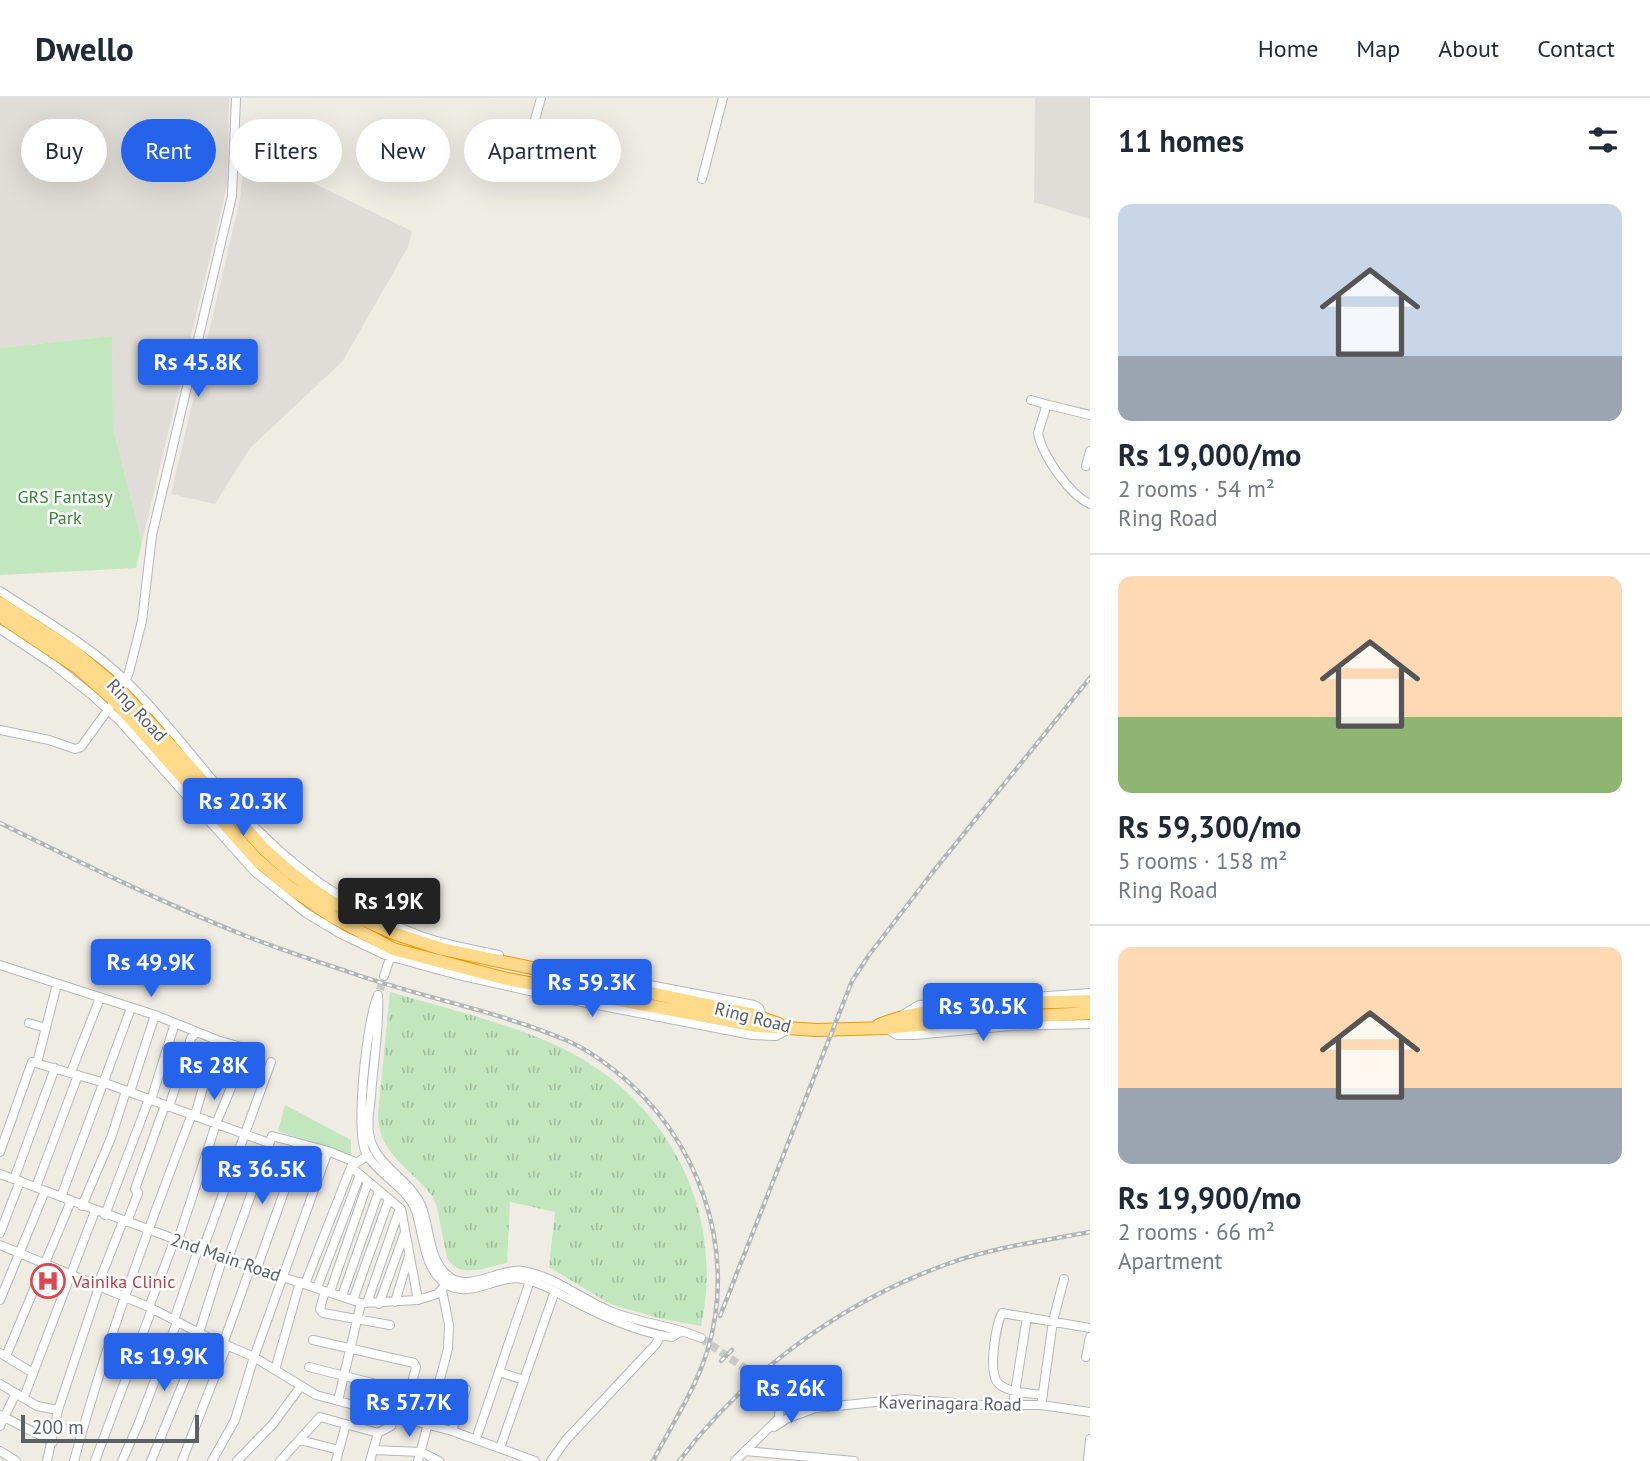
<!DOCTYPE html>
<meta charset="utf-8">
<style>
body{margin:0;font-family:"PT Sans",sans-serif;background:#f2f2f3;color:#1f2937;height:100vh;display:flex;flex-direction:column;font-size:26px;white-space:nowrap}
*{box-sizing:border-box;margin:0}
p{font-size:23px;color:#747a83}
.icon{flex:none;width:38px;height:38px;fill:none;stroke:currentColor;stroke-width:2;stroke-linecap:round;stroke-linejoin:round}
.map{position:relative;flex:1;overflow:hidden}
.details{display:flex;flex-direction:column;background:#fff;width:560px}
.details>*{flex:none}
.guide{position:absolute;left:21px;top:21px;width:665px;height:63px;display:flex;gap:14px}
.scale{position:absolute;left:21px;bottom:18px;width:178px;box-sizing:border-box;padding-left:7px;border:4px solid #5c6065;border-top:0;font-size:19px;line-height:24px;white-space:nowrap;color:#5c6065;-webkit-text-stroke:5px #fff;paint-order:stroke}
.price{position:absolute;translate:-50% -60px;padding:0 16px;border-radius:7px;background:#2563eb;color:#fff;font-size:23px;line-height:46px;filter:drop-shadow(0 2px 4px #0008)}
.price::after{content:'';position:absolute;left:50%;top:42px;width:21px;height:16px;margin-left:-10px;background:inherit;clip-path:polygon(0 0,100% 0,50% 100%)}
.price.current{background:#222;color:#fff}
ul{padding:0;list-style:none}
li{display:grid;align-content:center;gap:14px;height:371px;padding:0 28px}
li+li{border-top:2px solid #e0e1e3}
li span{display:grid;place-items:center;height:217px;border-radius:14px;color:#555}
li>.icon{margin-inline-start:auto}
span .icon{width:126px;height:126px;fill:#fffc;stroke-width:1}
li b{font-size:30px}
h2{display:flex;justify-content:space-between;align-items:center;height:84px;padding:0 28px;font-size:30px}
.pill{padding:0 24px;border-radius:32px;background:#fff;box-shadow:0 7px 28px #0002;font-size:24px;line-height:63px}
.pill.current{background:#2563eb;color:#fff}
header{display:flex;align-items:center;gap:42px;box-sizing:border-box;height:98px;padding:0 35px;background:#fff;border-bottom:2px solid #e0e1e3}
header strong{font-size:33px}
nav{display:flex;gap:38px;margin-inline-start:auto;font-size:24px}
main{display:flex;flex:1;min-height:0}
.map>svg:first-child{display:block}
.industrial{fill:#e0ddd8}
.grass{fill:url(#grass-tufts)}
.park{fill:#c2e7bf}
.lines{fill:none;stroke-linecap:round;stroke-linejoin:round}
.minor-tunnel{stroke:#cac9c4;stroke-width:8;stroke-dasharray:8 4;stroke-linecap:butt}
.minor-casing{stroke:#b4b7bb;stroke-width:10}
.highway-casing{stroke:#f29800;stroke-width:14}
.minor{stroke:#fff;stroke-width:8}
.highway{stroke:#ffda8a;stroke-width:12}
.rail-casing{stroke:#b3b4b5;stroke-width:4.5}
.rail{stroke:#fff;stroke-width:2;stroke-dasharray:5;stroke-linecap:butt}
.labels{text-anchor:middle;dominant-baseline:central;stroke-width:5;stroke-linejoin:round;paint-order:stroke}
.park-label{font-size:18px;fill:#338532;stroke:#fff}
.street-label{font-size:18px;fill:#5c6065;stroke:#fff}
.health-label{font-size:18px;fill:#be3a42;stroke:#fff;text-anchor:start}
</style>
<header>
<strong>Dwello</strong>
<nav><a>Home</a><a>Map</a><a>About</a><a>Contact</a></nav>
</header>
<main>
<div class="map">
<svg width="1090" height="1363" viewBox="0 0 1090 1363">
<defs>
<pattern id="grass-tufts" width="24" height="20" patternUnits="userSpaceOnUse" patternTransform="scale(1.75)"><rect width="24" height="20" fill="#c2e7bf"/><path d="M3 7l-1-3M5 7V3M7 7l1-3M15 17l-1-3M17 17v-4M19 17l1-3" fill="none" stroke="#a1bf9f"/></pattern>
</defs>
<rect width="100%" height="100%" fill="#efece4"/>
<path class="industrial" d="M0 0H229L227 88 142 444 113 330 112 238 0 250Z
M1035 0H1090V121L1034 104Z
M245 52 412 133 408 149 342 264 250 350 215 406 171 396 240 101Z"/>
<path class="grass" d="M390 894C445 910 512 926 562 950 668 1002 726 1113 701 1228L658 1220 610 1206 549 1169 555 1114 510 1104 507 1165C487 1169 459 1182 447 1160L437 1109 433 1099C412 1071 378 1056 378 1017Z"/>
<path class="park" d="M112 238 113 330 142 444 136 470 0 477V250Z
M285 1007 351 1042V1059L278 1033Z"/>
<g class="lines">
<path class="minor-tunnel" d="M380 892 384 878
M701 1240 763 1283"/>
<g class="minor-casing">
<path id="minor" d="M530 40 541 0
M702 81 723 0
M1031 302 1049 307
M1090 317 1049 307 1046 309 1038 335C1042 357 1069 396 1090 406
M1086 368 1090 353
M0 493C42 521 89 547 126 583 177 632 216 694 268 742 310 783 366 818 421 838 445 847 473 851 499 857
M0 531 54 567 92 597 119 622 255 774 306 815 341 836 385 857 454 876 556 899 752 937 776 938 789 931
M124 586 129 574 142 523 152 437 232 98 236 0
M0 632 49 642 75 651 81 649 110 609
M0 867 155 917 217 942 241 949 245 955 238 977
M566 871 754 907 759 910 763 919
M384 878 392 854
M378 897C380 930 373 965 371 998 370 1010 367 1023 369 1035 373 1067 409 1080 421 1107 431 1130 427 1164 451 1180 471 1193 500 1170 523 1173 554 1178 581 1201 610 1213 639 1225 674 1228 701 1240
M377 900C367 923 354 1036 367 1057 380 1078 408 1090 416 1113 424 1137 423 1170 446 1186 469 1202 498 1176 523 1181 543 1185 559 1196 577 1205 606 1220 639 1235 672 1239L680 1234
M904 916 919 907 1090 895
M29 925 46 930
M887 931 897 937H915L1010 928 1090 926
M37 965 57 886
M71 974 100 900
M130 994 155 917
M151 1002 175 925
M169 1009 191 940 196 935
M195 1017 217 942
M0 1054 32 964 105 985 269 1045
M368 1057 351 1069 401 1111 418 1202
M0 1076 228 1161 361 1205 418 1202 437 1196 448 1185
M14 1081 55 970
M36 1089 78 977
M61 1099 131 910
M82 1108 111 1040 126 993
M105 1117 149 1001
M127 1124 138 1095 135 1091 165 1007
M0 1135 20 1083
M178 1142 216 1026 232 987
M0 1147 149 1209 203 1237 254 1259 316 1297 452 1333 535 1363
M203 1151 271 964
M228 1161 272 1038 328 1053 355 1064
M257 1170 301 1046
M305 1186 351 1069
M97 1189 123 1123
M317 1190 360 1077
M325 1193 320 1211 323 1215 390 1227
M330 1194 368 1084
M342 1198 379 1093
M0 1202 45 1093
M353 1202 389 1101
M395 1204 409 1158
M367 1205 400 1110
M379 1206 405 1134
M149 1209 175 1141
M174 1222 199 1149
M199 1235 223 1159
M313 1242 414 1265 416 1269 403 1320
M223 1246 251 1168
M0 1255 33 1275
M6 1258 71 1103
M1086 1259 1090 1239
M309 1269 392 1290
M275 1272 300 1184
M499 1274 524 1282
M0 1286 37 1308 58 1312
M773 1290 797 1306 817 1310 904 1301 981 1307H1041L1090 1314
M1043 1297C1030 1295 1009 1295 999 1286 987 1276 996 1227 1002 1215L1090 1230
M24 1299 95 1113
M1042 1302 1053 1223 1064 1181
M338 1303 361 1205
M1013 1307 1027 1219
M0 1317 53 1344
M0 1328 16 1295
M774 1329 788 1320 813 1311
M452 1333 466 1291
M476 1341 530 1183
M300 1342 339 1352
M500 1350 555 1193
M373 1352 421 1354 439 1363
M0 1353 16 1363
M745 1353 854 1363
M47 1363 58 1312 99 1189
M74 1363C106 1245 148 1131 192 1016
M95 1363 152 1211
M122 1363 138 1327 177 1224
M151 1363 203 1237
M182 1363 227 1247
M212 1363 235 1322 254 1259 328 1053
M237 1363 273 1326 301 1288
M280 1363 320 1319 378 1335 391 1328 395 1318
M336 1363 346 1326
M370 1363 378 1335
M418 1363 448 1251 449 1227 442 1192
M551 1363 566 1342 656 1246 661 1237
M735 1363 779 1320C781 1303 776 1292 763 1283
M1088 1363 1090 1341"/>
</g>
<g class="highway-casing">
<path id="highway" d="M0 505 75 554 120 592 264 751 291 775 323 799 360 820 396 836 442 851 750 916 779 926
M0 518 78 570 114 602 256 761 289 789 333 819 393 851 507 881 758 928 817 932 885 930 996 920 1090 915
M879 927C934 904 1029 905 1090 903"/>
</g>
<use href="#minor" class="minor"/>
<use href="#highway" class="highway"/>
<g class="rail-casing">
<path id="rail" d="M0 725C81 765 163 805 246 838 279 851 313 862 346 873 418 899 496 912 568 943 584 950 600 961 614 972 698 1037 739 1151 707 1254 695 1292 671 1328 653 1363
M720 1218 852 883 869 857 932 775 1090 580
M721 1263 732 1252
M679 1363C747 1273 843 1203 950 1165 995 1149 1043 1143 1090 1134"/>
</g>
<use href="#rail" class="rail"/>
</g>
<defs>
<g id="hospital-ring" transform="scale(1.75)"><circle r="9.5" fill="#fff" stroke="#e0444e" stroke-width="1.5"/><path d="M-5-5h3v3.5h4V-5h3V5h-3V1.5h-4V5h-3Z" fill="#e0444e"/></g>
</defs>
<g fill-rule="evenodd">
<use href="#hospital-ring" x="48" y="1183"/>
</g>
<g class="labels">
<g class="park-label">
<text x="65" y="398">GRS Fantasy<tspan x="65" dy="21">Park</tspan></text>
</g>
<g class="street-label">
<text transform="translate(137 612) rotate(47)">Ring Road</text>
<text transform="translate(753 919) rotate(14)">Ring Road</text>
<text transform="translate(226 1159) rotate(19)">2nd Main Road</text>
<text transform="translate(950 1305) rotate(1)">Kaverinagara Road</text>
</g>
<g class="health-label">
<text x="72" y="1183">Vainika Clinic</text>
</g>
</g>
</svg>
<div class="scale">200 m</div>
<b class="price" style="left:198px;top:301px">Rs 45.8K</b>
<b class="price" style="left:243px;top:740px">Rs 20.3K</b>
<b class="price current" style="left:389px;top:840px">Rs 19K</b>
<b class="price" style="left:151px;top:901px">Rs 49.9K</b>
<b class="price" style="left:592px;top:921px">Rs 59.3K</b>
<b class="price" style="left:983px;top:945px">Rs 30.5K</b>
<b class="price" style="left:214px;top:1004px">Rs 28K</b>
<b class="price" style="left:262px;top:1108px">Rs 36.5K</b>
<b class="price" style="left:164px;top:1295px">Rs 19.9K</b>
<b class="price" style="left:791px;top:1327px">Rs 26K</b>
<b class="price" style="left:409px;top:1341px">Rs 57.7K</b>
<div class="guide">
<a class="pill">Buy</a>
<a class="pill current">Rent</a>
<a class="pill">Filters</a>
<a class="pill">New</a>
<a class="pill">Apartment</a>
</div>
</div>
<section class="details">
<h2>11 homes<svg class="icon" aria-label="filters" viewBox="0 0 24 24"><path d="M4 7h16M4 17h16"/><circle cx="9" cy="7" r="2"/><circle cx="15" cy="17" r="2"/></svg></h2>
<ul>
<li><span style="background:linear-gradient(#c9d6e8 70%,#9aa5b1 0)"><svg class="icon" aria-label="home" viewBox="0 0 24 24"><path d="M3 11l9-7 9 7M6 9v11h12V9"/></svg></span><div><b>Rs 19,000/mo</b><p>2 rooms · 54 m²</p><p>Ring Road</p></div></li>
<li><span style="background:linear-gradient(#ffd9b3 65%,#8fb573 0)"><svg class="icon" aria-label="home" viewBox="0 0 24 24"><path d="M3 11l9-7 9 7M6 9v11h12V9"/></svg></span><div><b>Rs 59,300/mo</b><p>5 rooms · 158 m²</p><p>Ring Road</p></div></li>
<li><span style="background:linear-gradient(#ffd9b3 65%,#9aa5b1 0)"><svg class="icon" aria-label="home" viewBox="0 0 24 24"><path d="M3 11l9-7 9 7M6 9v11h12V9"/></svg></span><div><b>Rs 19,900/mo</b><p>2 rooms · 66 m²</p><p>Apartment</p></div></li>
</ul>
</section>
</main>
